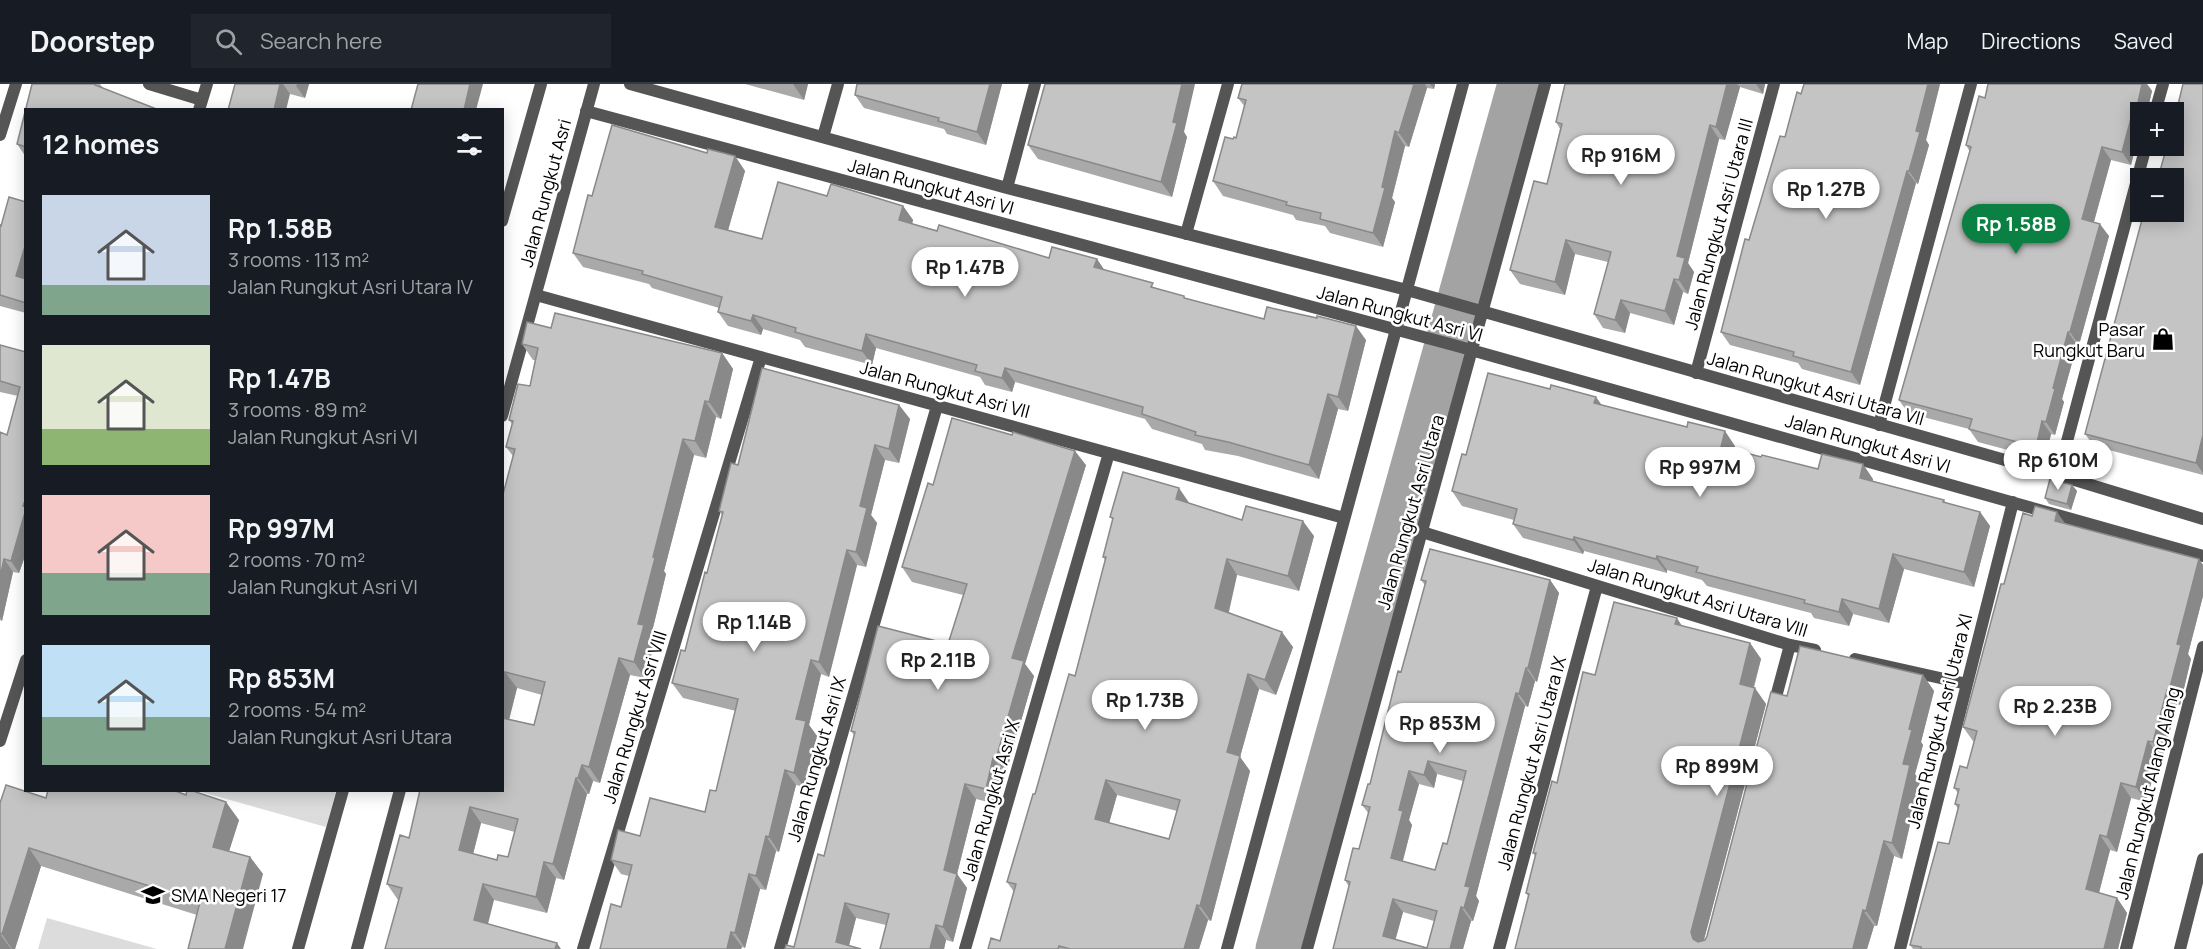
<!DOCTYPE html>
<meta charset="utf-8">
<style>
body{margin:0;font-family:Manrope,sans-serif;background:#20242c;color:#f1f3f6;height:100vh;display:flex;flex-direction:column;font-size:22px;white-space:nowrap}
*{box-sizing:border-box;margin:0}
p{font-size:20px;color:#9ea1a6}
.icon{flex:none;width:33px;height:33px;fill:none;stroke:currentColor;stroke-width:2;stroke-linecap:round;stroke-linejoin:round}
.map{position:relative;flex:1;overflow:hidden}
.details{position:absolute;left:24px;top:24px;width:480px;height:684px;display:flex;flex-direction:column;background:#171b24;border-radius:0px;box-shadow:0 3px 15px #0003}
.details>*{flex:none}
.buttons{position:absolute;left:2130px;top:18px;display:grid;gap:12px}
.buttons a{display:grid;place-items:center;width:54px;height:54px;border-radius:0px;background:#171b24;box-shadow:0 3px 15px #0003;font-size:30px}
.price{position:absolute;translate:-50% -51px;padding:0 14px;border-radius:21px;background:#fff;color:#222;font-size:20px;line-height:39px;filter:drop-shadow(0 2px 3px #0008)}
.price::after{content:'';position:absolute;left:50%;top:36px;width:18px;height:14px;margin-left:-9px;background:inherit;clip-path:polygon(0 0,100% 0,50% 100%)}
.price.on{background:#0b8043;color:#fff}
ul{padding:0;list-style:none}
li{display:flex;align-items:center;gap:18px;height:150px;padding:0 18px}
li span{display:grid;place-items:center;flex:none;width:168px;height:120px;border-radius:0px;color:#555}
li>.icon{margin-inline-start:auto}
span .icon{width:72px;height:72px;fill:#fffc;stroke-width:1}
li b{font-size:26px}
h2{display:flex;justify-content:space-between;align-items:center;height:72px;padding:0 18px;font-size:26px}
header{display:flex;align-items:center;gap:36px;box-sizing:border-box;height:84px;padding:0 30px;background:#171b24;border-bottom:2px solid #363941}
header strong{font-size:28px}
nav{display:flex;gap:33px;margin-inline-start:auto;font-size:21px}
.search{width:420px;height:54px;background:#20242c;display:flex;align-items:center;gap:15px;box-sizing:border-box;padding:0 21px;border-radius:0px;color:#9ea1a6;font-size:22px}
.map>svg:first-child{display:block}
.green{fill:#dcdcdc}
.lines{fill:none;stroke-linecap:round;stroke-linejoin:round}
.river{stroke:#a3a3a3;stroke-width:45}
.minor{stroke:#555;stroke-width:12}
.tertiary{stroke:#555;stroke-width:12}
.wall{fill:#a9a9a9;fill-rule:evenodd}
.shaded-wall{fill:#898989}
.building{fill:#c4c4c4;stroke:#898989;stroke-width:1.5;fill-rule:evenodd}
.labels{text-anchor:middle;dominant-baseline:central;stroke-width:5;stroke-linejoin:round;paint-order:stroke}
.street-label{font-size:18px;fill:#000;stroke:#fff}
.poi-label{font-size:18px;fill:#000;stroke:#fff;text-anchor:end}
</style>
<header>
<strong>Doorstep</strong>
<div class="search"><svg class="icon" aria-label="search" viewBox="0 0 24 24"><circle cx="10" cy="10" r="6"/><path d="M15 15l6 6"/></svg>Search here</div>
<nav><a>Map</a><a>Directions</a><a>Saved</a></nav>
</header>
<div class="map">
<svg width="2203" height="865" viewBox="0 0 2203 865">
<rect width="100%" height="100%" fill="#fff"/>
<path class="green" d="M198 707H336L326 743Z
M47 834 157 865H38Z"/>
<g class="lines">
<path class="river" d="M1278 865 1520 0"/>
<path class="minor" d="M149 0 202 16
M630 0 1007 104 1407 206 2058 391 2203 435
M199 26 207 0
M586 27 1457 262 2203 472
M2155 28 2163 0
M0 51 16 0
M823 53 838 0
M1007 104 1035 0
M502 137 541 0
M1186 150 1228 0
M536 211 1344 434
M1696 289 1774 0
M502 332 594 0
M1879 341 1971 0
M2058 391 2146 62
M1422 448 1790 561 1815 566
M1855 575 1967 600
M1773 624 1790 561
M0 657 26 576
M298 865 343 706
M357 865 400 706
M583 865 761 273
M780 865 937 322
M965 865 1109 369
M1227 865 1463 0
M1307 865 1545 0
M1499 865 1597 502
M1900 865 2013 418"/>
<path class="tertiary" d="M2126 865 2203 563
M2180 865 2203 775"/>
</g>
<path class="wall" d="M32 0H100L103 4 26 26V73L17 60Z
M235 0H309L305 14 290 10Z
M745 0H808L804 16Z
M1002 0 986 61 947 50 944 45 864 24 855 11Z
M1242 0H1435L1434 5 1427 4 1409 63 1405 62 1392 114 1395 118 1383 163 1330 149 1325 142 1296 136 1293 131 1223 112 1213 97 1233 55 1236 54 1245 23 1238 14Z
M1565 0H1765L1763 10 1740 3 1725 56 1719 55 1688 179 1694 188 1688 210 1683 208 1674 241 1630 229 1625 249 1603 244 1594 230 1608 178 1575 170 1565 211 1520 200 1510 186 1547 100 1560 45 1556 38Z
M1804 0H1940L1926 56 1929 61 1918 100 1916 99 1860 301 1802 285 1798 279 1730 261 1721 248 1749 156Z
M1988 0H2147L2152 7 2147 28H2140V45L2131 81 2111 76 2094 138 2109 152 2079 261H2077L2062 315 2064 318 2055 351 2051 350 2045 376 1978 358 1969 345 1908 329 1899 316 1970 68 1966 61 1985 14Z
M2203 0V391L2094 362 2085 350 2174 128Z
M1184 48 1187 53 1172 113 1038 75 1028 61Z
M707 69 735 72 745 87 728 146 762 155 827 112 903 122 913 136 912 140 1049 174 1097 175 1104 186 1186 214 1264 235 1366 256 1348 327 1338 325 1319 395 1238 372 1205 366 1202 360 1152 345 1145 335 1015 298 1012 308 985 301 980 293 876 264 872 281 805 263 800 256 763 245 761 251 728 242 718 228 719 224 652 204 649 200 583 183 573 169 592 112Z
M26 118V229L0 222V141L1 142Z
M551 244 722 269 733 285 721 335 716 333 706 374 694 371 664 487 666 490 651 552 655 557 645 594 630 591 600 699 593 697 589 710H587L564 796 556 794 547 829 494 816H398L387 800 409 754 502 706V414L513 372 506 363 512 340 509 336 530 302 535 276H533L522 260ZM517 604 542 611 534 641 509 635ZM481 739 515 748 508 773 497 776 473 770Z
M0 261 26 268V469L19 489 13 488 2 537 0 536V348L7 351 18 312 0 308Z
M899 321 910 335 899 379 885 376 871 431 877 439 866 483 857 481 829 593 821 590 809 641 817 652 804 703 796 701 779 768 776 767 766 806 760 805 745 864 742 863 741 865H600L621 823 629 792 621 790 611 776 640 752 705 728 716 707 736 627 683 614 672 599 685 567 707 489 722 431 719 427 738 381Z
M1602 321 1735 362 1734 366 1818 385 1873 395V397L1944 416 1946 419 1980 428 1990 442 1974 503 1904 485 1889 539 1853 530 1849 542 1814 534 1811 529 1707 502 1702 496 1667 486V489L1584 467 1583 470 1523 454 1513 440 1514 436 1462 422 1452 407 1466 371Z
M1086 381 1025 580 1034 592 1006 689H1004L996 720 976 715 957 790 967 804 953 858 946 856 944 865H880L886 841 856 834 849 862 794 863 824 772 854 651 851 647 948 560 963 511 912 498 902 483 933 401Z
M2072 401 2077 407 2071 426 2049 420 2045 414Z
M1190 420 1242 436 1314 452 1299 507 1237 491 1229 528 1293 563 1276 611 1259 605 1240 673 1250 687 1211 837 1208 836 1199 865H988L1000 857 1014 808 1007 798 1035 710 1075 592 1105 476 1103 473 1113 436 1110 433ZM1117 711 1177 727 1169 755 1109 739Z
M2066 440 2199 475 2203 481V512L2188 570 2191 575 2180 621 2177 620 2163 672 2159 671 2146 718 2131 714 2117 768 2110 766 2099 809 2117 814 2127 829 2118 865H1913L1910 861 1949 760 1958 725 1955 720 1958 709 1954 704 1967 684 1974 658 1973 657 1963 643 2004 500Z
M1421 496H1550L1559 509 1537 598 1535 597 1528 623 1525 622 1476 812 1479 817 1473 837H1471L1463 865H1333L1349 803 1345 796 1359 765 1369 730 1362 721 1370 700 1425 501ZM1437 690 1463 697 1447 760 1435 786 1403 777 1412 741 1409 736 1419 700 1434 704ZM1403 828 1434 837 1427 864 1395 856Z
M1682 542 1750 559 1761 575 1754 604 1766 620 1704 856 1707 852 1787 612 1923 591 1934 607 1921 658 1923 661 1915 690 1920 697 1902 775 1894 772 1877 842H1874L1867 865H1515L1528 812 1526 809 1535 772 1533 769 1595 591Z
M46 714 239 736 229 767 250 773 263 790 197 831 41 782 15 865H0V719Z"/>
<path class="shaded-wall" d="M280 0H283L290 10 286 26H274Z
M297 0H309L305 14 296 2Z
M470 0H483L476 26H464Z
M793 0H808L804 16Z
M990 0H1002L986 61 977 48Z
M1182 0H1195L1184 48 1187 53 1172 113 1161 98 1173 38Z
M1414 0H1425L1427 4 1409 63 1399 49Z
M1430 0H1435L1434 5Z
M1727 0H1737L1740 3 1725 56 1716 43Z
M1756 0H1765L1763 10Z
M1928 0H1940L1926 56 1929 61 1918 100 1909 87 1916 47Z
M2139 0H2147L2152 7 2147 28H2140V35L2136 28Z
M2133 27 2140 38V45L2131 81 2122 68Z
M1710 41 1719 55 1688 179 1694 188 1688 210 1679 196 1677 172Z
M1395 47 1405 62 1392 114 1395 118 1383 163 1373 149 1382 103Z
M2102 63 2111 76 2091 148 2082 135Z
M735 72 745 87 725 157 715 143Z
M1907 87 1916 99 1860 301 1851 288Z
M903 122 913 136 909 151 899 136Z
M2100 140 2109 152 2079 261 2070 248Z
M1566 156 1575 170 1565 211 1555 198Z
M26 159V203L16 192Z
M1097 175 1107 190 1094 183Z
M1674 195 1683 208 1674 241 1665 227Z
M1621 216 1630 229 1625 249 1615 236Z
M753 231 763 245 761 251 751 237Z
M1356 242 1366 256 1348 327 1338 313Z
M2068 248 2077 261 2062 315 2064 318 2055 351 2046 338 2053 304Z
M866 250 876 264 872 281 862 267Z
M722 269 733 285 721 335 709 318Z
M1005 284 1015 298 1012 308 1002 294Z
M1328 310 1338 325 1319 395 1309 381Z
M1596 313 1606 327 1594 319Z
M705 317 716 333 706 374 695 357Z
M899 321 910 335 899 379 889 365Z
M2042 337 2051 350 2045 376 2036 363Z
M1725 347 1735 362 1731 377 1721 363Z
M2203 351V389L2196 379Z
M683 355 694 371 664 487 666 490 651 552 655 557 645 594 634 578 638 540 653 473Z
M875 361 885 376 871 431 877 439 866 483 856 468 860 422Z
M1075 367 1086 381 1025 580 1034 592 1006 689 996 675 1012 574Z
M1863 380 1873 395 1870 408 1860 394Z
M2072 401 2077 407 2071 426 2067 420Z
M1179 404 1190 420 1176 415Z
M26 425V469L19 489 11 477Z
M1980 428 1990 442 1974 503 1964 488Z
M2057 428 2067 442 2055 437Z
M1303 437 1314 452 1299 507 1288 492Z
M1574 453 1584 467 1583 470 1573 456Z
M847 466 857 481 829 593 819 578Z
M1893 470 1904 485 1889 539 1879 525Z
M1657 472 1667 486V489L1656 475Z
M4 475 13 488 2 537 0 533V494Z
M1227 475 1237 491 1226 539 1215 524Z
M2199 475 2203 481V512L2188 570 2191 575 2180 621 2169 607 2177 560Z
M1550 496 1559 509 1537 598 1528 584Z
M1842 515 1853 530 1849 542 1839 528Z
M1677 534 1687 550 1675 540Z
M1282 548 1293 563 1276 611 1265 596Z
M1750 559 1761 575 1750 615 1740 600Z
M619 574 630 591 600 699 589 683Z
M811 576 821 590 809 641 817 652 804 703 794 689 796 635Z
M1526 584 1535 597 1528 623 1519 610Z
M505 588 517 604 506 648 502 643V601Z
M1248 590 1259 605 1240 673 1250 687 1211 837 1200 822 1227 668Z
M1923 591 1934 607 1921 658 1923 661 1915 690 1920 697 1902 775 1892 759 1903 680 1909 645Z
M1755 604 1766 620 1702 863 1693 855 1691 848Z
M2167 606 2177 620 2163 672 2153 658Z
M1516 609 1525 622 1476 812 1479 817 1473 837 1464 824 1465 802Z
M2148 657 2159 671 2146 718 2136 703Z
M993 674 1004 689 996 720 986 705Z
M1428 677 1437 690 1434 704 1424 691Z
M582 681 593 697 589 710 578 694Z
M785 686 796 701 779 768 769 753Z
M1409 687 1419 700 1409 736 1412 741 1400 787 1391 774 1399 726Z
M576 694 587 710 564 796 553 780Z
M1106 696 1117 711 1106 750 1095 735Z
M2121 699 2131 714 2117 768 2107 753Z
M965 700 976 715 957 790 967 804 953 858 943 843 944 786Z
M226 718 239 736 225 780 213 763Z
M470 723 481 739 470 782 459 766Z
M2100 751 2110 766 2096 820 2086 805Z
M766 752 776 767 766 806 756 792Z
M1884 757 1894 772 1877 842 1866 827Z
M29 764 41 782 15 865H12L2 850Z
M250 773 263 790 243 865H225Z
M544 778 556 794 547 829 536 813Z
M749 790 760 805 745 864 735 849Z
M483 800 494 816 485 852 474 836Z
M2117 814 2127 829 2118 865H2104Z
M1393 815 1403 828 1393 865 1383 852Z
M845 819 856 834 848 865 836 858Z
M1197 821 1208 836 1199 865H1184Z
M1461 823 1471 837 1463 865H1450Z
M1863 826 1874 842 1867 865H1853Z
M936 841 946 856 944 865H930Z
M731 848 742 863 741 865H727Z
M0 850 11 865H0Z
M557 859 561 865H555Z"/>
<path class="building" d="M32 0H95V1L159 26H26V63L17 60Z
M235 0H280L274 26H228Z
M418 0H470L464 26H411Z
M857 0H990L977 48 938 37 939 34 855 11Z
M1045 0H1182L1173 38 1177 39 1161 98 1028 61Z
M1242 0H1414L1399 49 1395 47 1382 103 1385 104 1373 149 1320 135 1321 129 1286 121 1287 118 1213 97 1225 53 1233 55 1234 53 1236 54 1246 16 1238 14Z
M1565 0H1727L1716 43 1710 41 1677 172 1685 174 1679 196 1674 195 1665 227 1621 216 1615 236 1594 230 1611 168 1566 156 1555 198 1510 186 1534 97 1547 100 1562 40 1556 38Z
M1804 0H1928L1916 47 1920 48 1909 87H1907L1851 288 1793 272 1794 268 1721 248 1745 155 1749 156 1780 52 1785 53 1797 8 1801 10Z
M1988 0H2142L2136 28 2133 27 2122 68 2102 63 2082 135 2100 140 2070 248H2068L2053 304 2055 305 2046 338 2042 337 2036 363 1969 345 1972 335 1899 316 1971 63 1966 61 1979 12 1985 14Z
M2183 0H2203V351L2196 379 2085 350 2144 128H2174V94H2158L2167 62H2174V37Z
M612 41 707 69 708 65 735 72 715 143 762 155 778 98 827 112 831 100 903 122 899 136 937 147 939 141 1049 174 1052 163 1097 175 1094 183 1153 199 1151 203 1184 212V214L1264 235 1267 223 1317 234V232L1356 242 1338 313 1328 310 1309 381 1228 358 1195 351 1196 348 1142 330 1143 323 1005 284 1002 294 975 287 977 281 866 250 862 267 795 248 796 244 753 231 751 237 718 228 722 213 642 190 643 187 573 169 588 111 592 112Z
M9 113 26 118V159L16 192 26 195V219L0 211V141L1 142Z
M555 229 722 269 709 318 705 317 695 357 683 355 653 473 655 474 638 540 644 541 634 578 619 574 589 683 582 681 578 694H576L553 780 544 778 536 813 483 800 474 836 557 859 555 865H385L402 804 387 800 400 751 409 754 420 706H502V634L534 641 545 598 505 588 502 601V414L515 365 506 363 513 337 509 336 518 300 530 302 538 264 522 260 527 238 551 244ZM470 723 518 735 508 773 498 771 497 776 459 766Z
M0 261 26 268V414L23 422 26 423V425L11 477 4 475 0 494V348L7 351 20 303 0 297Z
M762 284 899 321 889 365 875 361 860 422 867 424 856 468 847 466 819 578 811 576 796 635 806 637 794 689 785 686 769 753 766 752 756 792 749 790 735 849 731 848 727 865H600L611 820 621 823 632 781 611 776 618 746 640 752 650 714 705 728 710 706 716 707 738 615 672 599 681 566 685 567 705 488 707 489 723 428 719 427 731 379 738 381Z
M1488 289 1550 305 1551 301 1596 313 1594 319 1687 343 1688 338 1725 347 1721 363 1761 373 1762 371 1818 385 1822 370 1863 380 1860 394 1944 416 1943 418 1980 428 1964 488 1893 470 1879 525 1842 515 1839 528 1804 519 1805 516 1696 488 1698 483 1657 472 1656 475 1574 453 1573 456 1513 440 1517 425 1452 407 1462 370 1466 371Z
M952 334 1012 351 1013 348 1075 367 1012 574 1024 577 996 675 993 674 986 705 965 700 944 786 957 790 943 843 936 841 930 865H880L889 830 845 819 836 858 861 865H785L786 861 794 863 818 770 824 772 855 648 851 647 878 542 948 560 967 500 902 483 928 399 933 401Z
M1123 388 1179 404 1176 415 1242 436 1246 422 1303 437 1288 492 1227 475 1215 524 1282 548 1265 596 1248 590 1227 668 1240 672 1200 822 1197 821 1184 865H1070L1059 862 1058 865H988L991 854 1000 857 1016 800 1007 798 1033 710H1035L1069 590 1075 592 1106 473H1103L1113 434 1110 433ZM1106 696 1180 716 1169 755 1095 735Z
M2050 395 2072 401 2067 420 2045 414Z
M2035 422 2057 428 2055 437 2199 475 2177 560 2181 561 2169 607 2167 606 2153 658 2148 657 2136 703 2121 699 2107 753 2100 751 2086 805 2117 814 2104 865H1921V863L1910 861 1938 758 1949 760 1959 721 1955 720 1959 705 1954 704 1960 682 1967 684 1977 647 1963 643 2001 500H2004L2023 429 2032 432Z
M1430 465 1550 496 1528 584H1526L1519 610 1516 609 1465 802 1470 803 1464 824 1461 823 1450 865H1333L1350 798 1345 796 1353 764 1359 765 1370 723 1362 721 1368 700H1370L1398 587 1401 588 1426 497 1421 496ZM1428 677 1466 687 1447 760 1443 759 1435 786 1391 774 1403 727 1399 726 1409 687 1424 691ZM1393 815 1437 827 1427 864 1383 852Z
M1614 518 1677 534 1675 540 1750 559 1740 600 1755 604 1691 848 1693 855 1698 858 1705 856 1707 852 1771 608 1787 612 1800 562 1923 591 1909 645 1912 646 1903 680 1910 681 1892 759 1884 757 1866 827 1863 826 1853 864 1855 865H1515L1529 810 1526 809 1536 769H1533L1552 697 1557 699 1583 588 1595 591Z
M6 701 46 714 48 706H173L186 711 187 706H190L226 718 213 763 250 773 225 865H188L200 818 29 764 2 850H0V719Z"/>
<defs>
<g id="shop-bare" transform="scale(1.8)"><path d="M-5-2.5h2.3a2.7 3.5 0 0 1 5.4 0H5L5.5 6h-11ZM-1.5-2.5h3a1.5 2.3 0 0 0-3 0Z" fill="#000" stroke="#fff" stroke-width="2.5" paint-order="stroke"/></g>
<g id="school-bare" transform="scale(1.8)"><path d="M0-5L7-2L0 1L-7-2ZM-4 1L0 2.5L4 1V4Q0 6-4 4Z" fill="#000" stroke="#fff" stroke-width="2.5" paint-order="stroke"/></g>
</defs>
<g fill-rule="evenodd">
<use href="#shop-bare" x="2163" y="255"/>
<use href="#school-bare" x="153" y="811"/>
</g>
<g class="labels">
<g class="street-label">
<text transform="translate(931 102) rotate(15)">Jalan Rungkut Asri VI</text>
<text transform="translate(545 109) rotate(-75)">Jalan Rungkut Asri</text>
<text transform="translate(1718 140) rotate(-75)">Jalan Rungkut Asri Utara III</text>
<text transform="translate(1400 229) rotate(15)">Jalan Rungkut Asri VI</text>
<text transform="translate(1816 304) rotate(16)">Jalan Rungkut Asri Utara VII</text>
<text transform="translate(945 305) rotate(15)">Jalan Rungkut Asri VII</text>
<text transform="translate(1868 359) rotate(16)">Jalan Rungkut Asri VI</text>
<text transform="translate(1410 428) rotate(-74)">Jalan Rungkut Asri Utara</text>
<text transform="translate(1698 513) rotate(17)">Jalan Rungkut Asri Utara VIII</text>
<text transform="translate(634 633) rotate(-73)">Jalan Rungkut Asri VIII</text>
<text transform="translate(1939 637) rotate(-76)">Jalan Rungkut Asri Utara XI</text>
<text transform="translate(816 675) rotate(-74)">Jalan Rungkut Asri IX</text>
<text transform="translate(1531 679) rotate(-75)">Jalan Rungkut Asri Utara IX</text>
<text transform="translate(2147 709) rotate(-76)">Jalan Rungkut Alang Alang</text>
<text transform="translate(990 716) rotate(-74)">Jalan Rungkut Asri X</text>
</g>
<g class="poi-label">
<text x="2145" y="245">Pasar<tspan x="2145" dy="21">Rungkut Baru</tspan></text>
<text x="171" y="811" text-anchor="start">SMA Negeri 17</text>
</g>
</g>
</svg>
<div class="buttons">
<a>+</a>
<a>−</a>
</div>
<b class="price" style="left:1621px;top:102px">Rp 916M</b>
<b class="price" style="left:1826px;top:136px">Rp 1.27B</b>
<b class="price on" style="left:2016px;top:171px">Rp 1.58B</b>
<b class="price" style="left:965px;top:214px">Rp 1.47B</b>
<b class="price" style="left:2058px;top:407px">Rp 610M</b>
<b class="price" style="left:1700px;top:414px">Rp 997M</b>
<b class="price" style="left:754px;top:569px">Rp 1.14B</b>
<b class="price" style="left:938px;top:607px">Rp 2.11B</b>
<b class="price" style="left:1145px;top:647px">Rp 1.73B</b>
<b class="price" style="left:2055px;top:653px">Rp 2.23B</b>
<b class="price" style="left:1440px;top:670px">Rp 853M</b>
<b class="price" style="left:1717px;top:713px">Rp 899M</b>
<section class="details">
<h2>12 homes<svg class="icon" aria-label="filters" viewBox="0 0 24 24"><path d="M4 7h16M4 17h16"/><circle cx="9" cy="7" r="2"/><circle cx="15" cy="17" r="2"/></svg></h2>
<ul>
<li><span style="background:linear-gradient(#c9d6e8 75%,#7fa58c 0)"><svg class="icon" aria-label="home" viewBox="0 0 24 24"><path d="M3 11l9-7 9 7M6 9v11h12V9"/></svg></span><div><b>Rp 1.58B</b><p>3 rooms · 113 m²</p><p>Jalan Rungkut Asri Utara IV</p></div></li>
<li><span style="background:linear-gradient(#dfe7d0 70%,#8fb573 0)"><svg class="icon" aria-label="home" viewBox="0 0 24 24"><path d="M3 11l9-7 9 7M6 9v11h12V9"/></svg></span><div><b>Rp 1.47B</b><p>3 rooms · 89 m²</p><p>Jalan Rungkut Asri VI</p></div></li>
<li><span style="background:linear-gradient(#f6c9c9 65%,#7fa58c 0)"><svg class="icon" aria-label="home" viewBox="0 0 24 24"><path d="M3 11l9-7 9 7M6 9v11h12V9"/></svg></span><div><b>Rp 997M</b><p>2 rooms · 70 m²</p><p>Jalan Rungkut Asri VI</p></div></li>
<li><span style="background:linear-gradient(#bfe0f5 60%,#7fa58c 0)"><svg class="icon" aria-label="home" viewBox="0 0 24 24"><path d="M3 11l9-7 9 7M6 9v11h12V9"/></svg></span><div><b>Rp 853M</b><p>2 rooms · 54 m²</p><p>Jalan Rungkut Asri Utara</p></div></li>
</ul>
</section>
</div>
